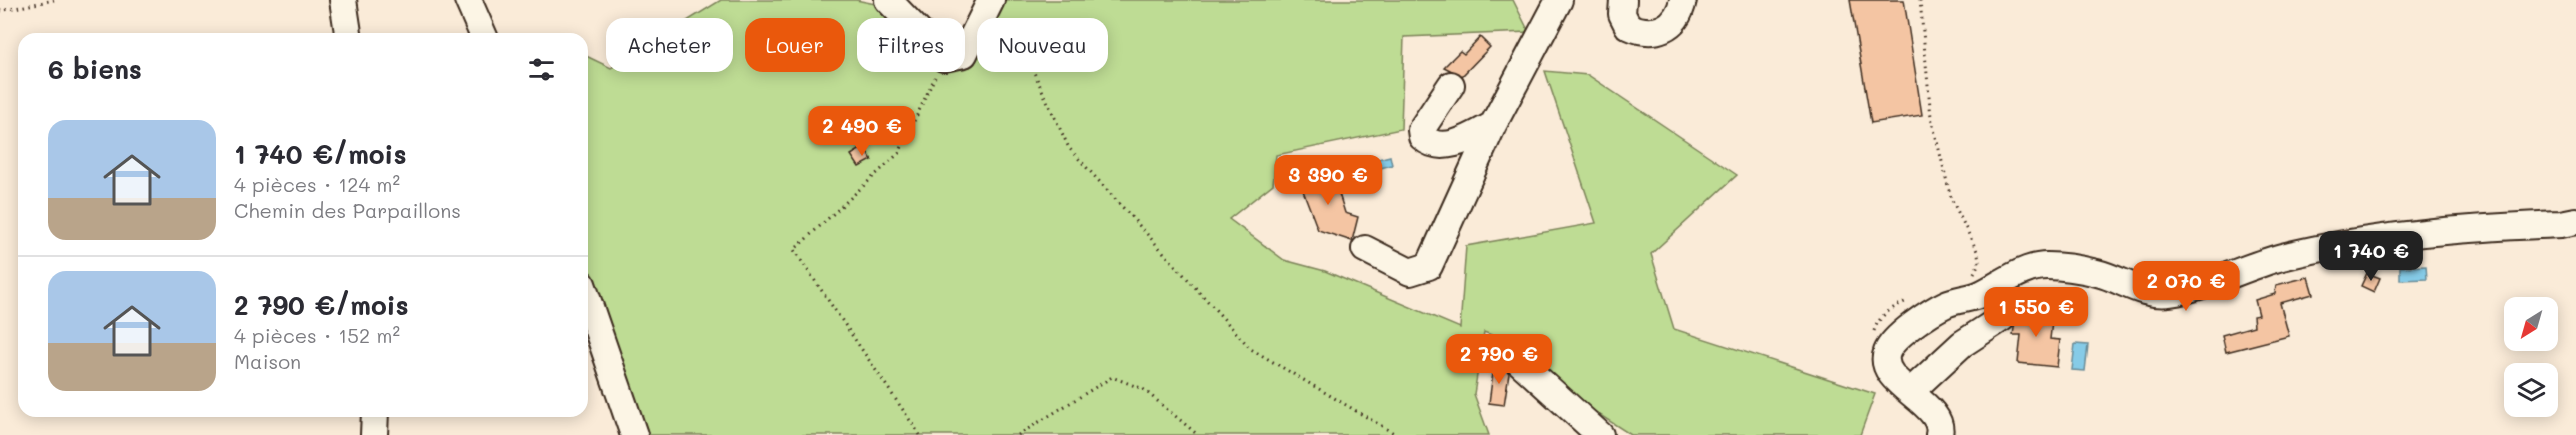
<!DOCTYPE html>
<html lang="fr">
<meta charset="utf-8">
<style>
body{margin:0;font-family:Mali,sans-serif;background:#f2f2f3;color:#2b2b33;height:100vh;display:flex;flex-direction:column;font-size:22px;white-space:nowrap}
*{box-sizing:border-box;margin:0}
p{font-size:20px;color:#7c7c81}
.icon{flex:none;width:33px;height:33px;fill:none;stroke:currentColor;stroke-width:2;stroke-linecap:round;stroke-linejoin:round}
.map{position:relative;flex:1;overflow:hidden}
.drawer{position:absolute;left:18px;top:33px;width:570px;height:384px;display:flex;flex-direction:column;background:#fff;border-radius:18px;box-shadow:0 3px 15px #0003}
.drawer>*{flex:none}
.guide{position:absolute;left:606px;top:18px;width:570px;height:54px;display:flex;gap:12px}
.needle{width:39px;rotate:217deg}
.controls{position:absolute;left:2504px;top:297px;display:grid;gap:12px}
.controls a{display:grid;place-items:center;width:54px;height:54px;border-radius:12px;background:#fff;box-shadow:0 3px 15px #0003;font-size:30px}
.price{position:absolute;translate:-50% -51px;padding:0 14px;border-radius:12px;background:#ea580c;color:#fff;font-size:20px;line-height:39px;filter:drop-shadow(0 2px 3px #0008)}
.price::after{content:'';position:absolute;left:50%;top:36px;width:18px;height:14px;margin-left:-9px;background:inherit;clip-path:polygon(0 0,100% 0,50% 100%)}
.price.current{background:#222;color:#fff}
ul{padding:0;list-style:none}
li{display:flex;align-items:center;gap:18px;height:150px;padding:0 30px}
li+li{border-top:2px solid #e1e1e2}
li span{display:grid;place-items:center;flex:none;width:168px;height:120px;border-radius:18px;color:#555}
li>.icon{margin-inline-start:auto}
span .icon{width:72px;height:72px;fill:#fffc;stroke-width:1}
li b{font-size:26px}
h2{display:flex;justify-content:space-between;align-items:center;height:72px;padding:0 30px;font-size:26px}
.pill{padding:0 21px;border-radius:18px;background:#fff;box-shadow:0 3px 15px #0003;font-size:21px;line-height:54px}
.pill.current{background:#ea580c;color:#fff}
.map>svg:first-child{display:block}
.green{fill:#bedc94;stroke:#7c8359;stroke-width:1.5}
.water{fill:#86cbe7;stroke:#688b97;stroke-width:1.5}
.building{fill:#f4c5a3;stroke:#3b2a1e;stroke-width:1.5}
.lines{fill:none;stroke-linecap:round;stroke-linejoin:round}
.minor-casing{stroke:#3b2a1e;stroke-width:30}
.path{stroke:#3b2a1e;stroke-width:3;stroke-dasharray:1.5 4.5;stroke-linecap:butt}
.minor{stroke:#fcf5e5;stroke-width:26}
</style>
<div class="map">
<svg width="2576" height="435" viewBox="0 0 2576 435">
<rect width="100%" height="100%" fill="#faebd8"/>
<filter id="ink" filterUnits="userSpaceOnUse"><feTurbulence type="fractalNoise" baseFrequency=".0167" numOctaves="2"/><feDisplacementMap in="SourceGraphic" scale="12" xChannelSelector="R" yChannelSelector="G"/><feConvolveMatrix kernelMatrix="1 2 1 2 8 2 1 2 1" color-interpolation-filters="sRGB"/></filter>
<g filter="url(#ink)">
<path class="green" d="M721 0H856L880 5 943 72 967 68 1001 0H1513L1529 32 1404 37 1401 129 1276 155 1273 184 1229 219 1284 260 1325 271 1460 328 1466 246 1596 223 1545 71 1588 75 1737 175 1651 254 1674 329 1875 394 1860 435H1631L1569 395 1527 349 1484 332 1474 394 1489 435H646L622 382 582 259V54L611 68Z"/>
<path class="water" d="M1390 156 1392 165 1358 174 1355 165Z
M2426 266 2427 279 2400 280V267Z
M2075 344 2088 345 2085 371 2072 370Z"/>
<path class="building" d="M1850 0H1904L1922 115 1871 123Z
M1480 37 1490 47 1462 76 1444 67 1460 51 1464 54Z
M864 147 872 160 859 167 851 155Z
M1332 171 1345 213 1358 217 1352 241 1318 230 1299 180Z
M2367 273 2380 278 2374 292 2361 286Z
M2308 277 2313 294 2280 303 2289 336 2226 352 2222 335 2254 326 2253 316 2259 315 2255 300 2275 294 2276 285Z
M2017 309 2053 313 2050 339 2060 340 2057 367 2018 363 2021 335H2013Z
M1494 365 1502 366 1509 373 1504 405 1489 403Z"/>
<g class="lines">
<g class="minor-casing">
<path id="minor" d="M343 0 349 39
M468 0 485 39
M888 0 944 58 964 54 991 0
M1623 0 1622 14 1628 26C1654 38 1677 29 1683 0
M1451 85 1421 130 1422 137C1443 156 1473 136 1493 125
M1365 249 1410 272 1429 266 1493 125 1559 0
M582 284 634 435
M1514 357 1600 435
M1910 392 1962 344 2002 318
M374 435 375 411
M1939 435C1947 403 1875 384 1887 352 1893 336 1931 311 1946 304 1957 299 1970 299 1981 294 2002 284 2023 266 2047 266 2063 266 2081 269 2097 273 2122 279 2143 297 2170 293 2208 287 2244 267 2282 257 2374 234 2467 228 2561 224L2576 221"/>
</g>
<path class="path" d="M1920 0 1931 117 1951 198 1978 253 1979 263 1974 273
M0 11 54 0
M989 53 1024 51 1069 148 1251 349 1397 435
M1874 331C1879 315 1893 307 1907 301
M920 435 794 250 899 153 935 77
M1018 435 1112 377 1143 389 1198 435"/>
<use href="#minor" class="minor"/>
</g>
</g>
</svg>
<div class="controls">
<a><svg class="needle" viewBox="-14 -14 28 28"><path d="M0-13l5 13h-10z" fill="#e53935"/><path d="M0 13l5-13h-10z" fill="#7c7c81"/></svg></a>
<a><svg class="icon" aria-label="layers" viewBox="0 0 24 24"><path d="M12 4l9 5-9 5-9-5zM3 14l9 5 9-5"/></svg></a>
</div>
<b class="price" style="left:862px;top:157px">2 490 €</b>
<b class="price" style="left:1328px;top:206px">3 390 €</b>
<b class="price current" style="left:2371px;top:282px">1 740 €</b>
<b class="price" style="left:2186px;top:312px">2 070 €</b>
<b class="price" style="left:2036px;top:338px">1 550 €</b>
<b class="price" style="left:1499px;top:385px">2 790 €</b>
<div class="guide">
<a class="pill">Acheter</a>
<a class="pill current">Louer</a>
<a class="pill">Filtres</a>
<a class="pill">Nouveau</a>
</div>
<section class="drawer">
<h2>6 biens<svg class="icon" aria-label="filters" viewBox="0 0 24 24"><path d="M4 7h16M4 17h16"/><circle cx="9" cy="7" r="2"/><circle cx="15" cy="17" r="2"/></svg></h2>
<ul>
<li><span style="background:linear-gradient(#a9c7e8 65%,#b9a48a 0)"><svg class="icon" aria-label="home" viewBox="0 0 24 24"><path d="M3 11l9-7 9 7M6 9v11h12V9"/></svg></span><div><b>1 740 €/mois</b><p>4 pièces · 124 m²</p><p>Chemin des Parpaillons</p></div></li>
<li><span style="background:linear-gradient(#a9c7e8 60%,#b9a48a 0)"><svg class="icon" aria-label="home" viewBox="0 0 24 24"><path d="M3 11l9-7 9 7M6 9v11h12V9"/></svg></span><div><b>2 790 €/mois</b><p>4 pièces · 152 m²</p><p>Maison</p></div></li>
</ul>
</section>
</div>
